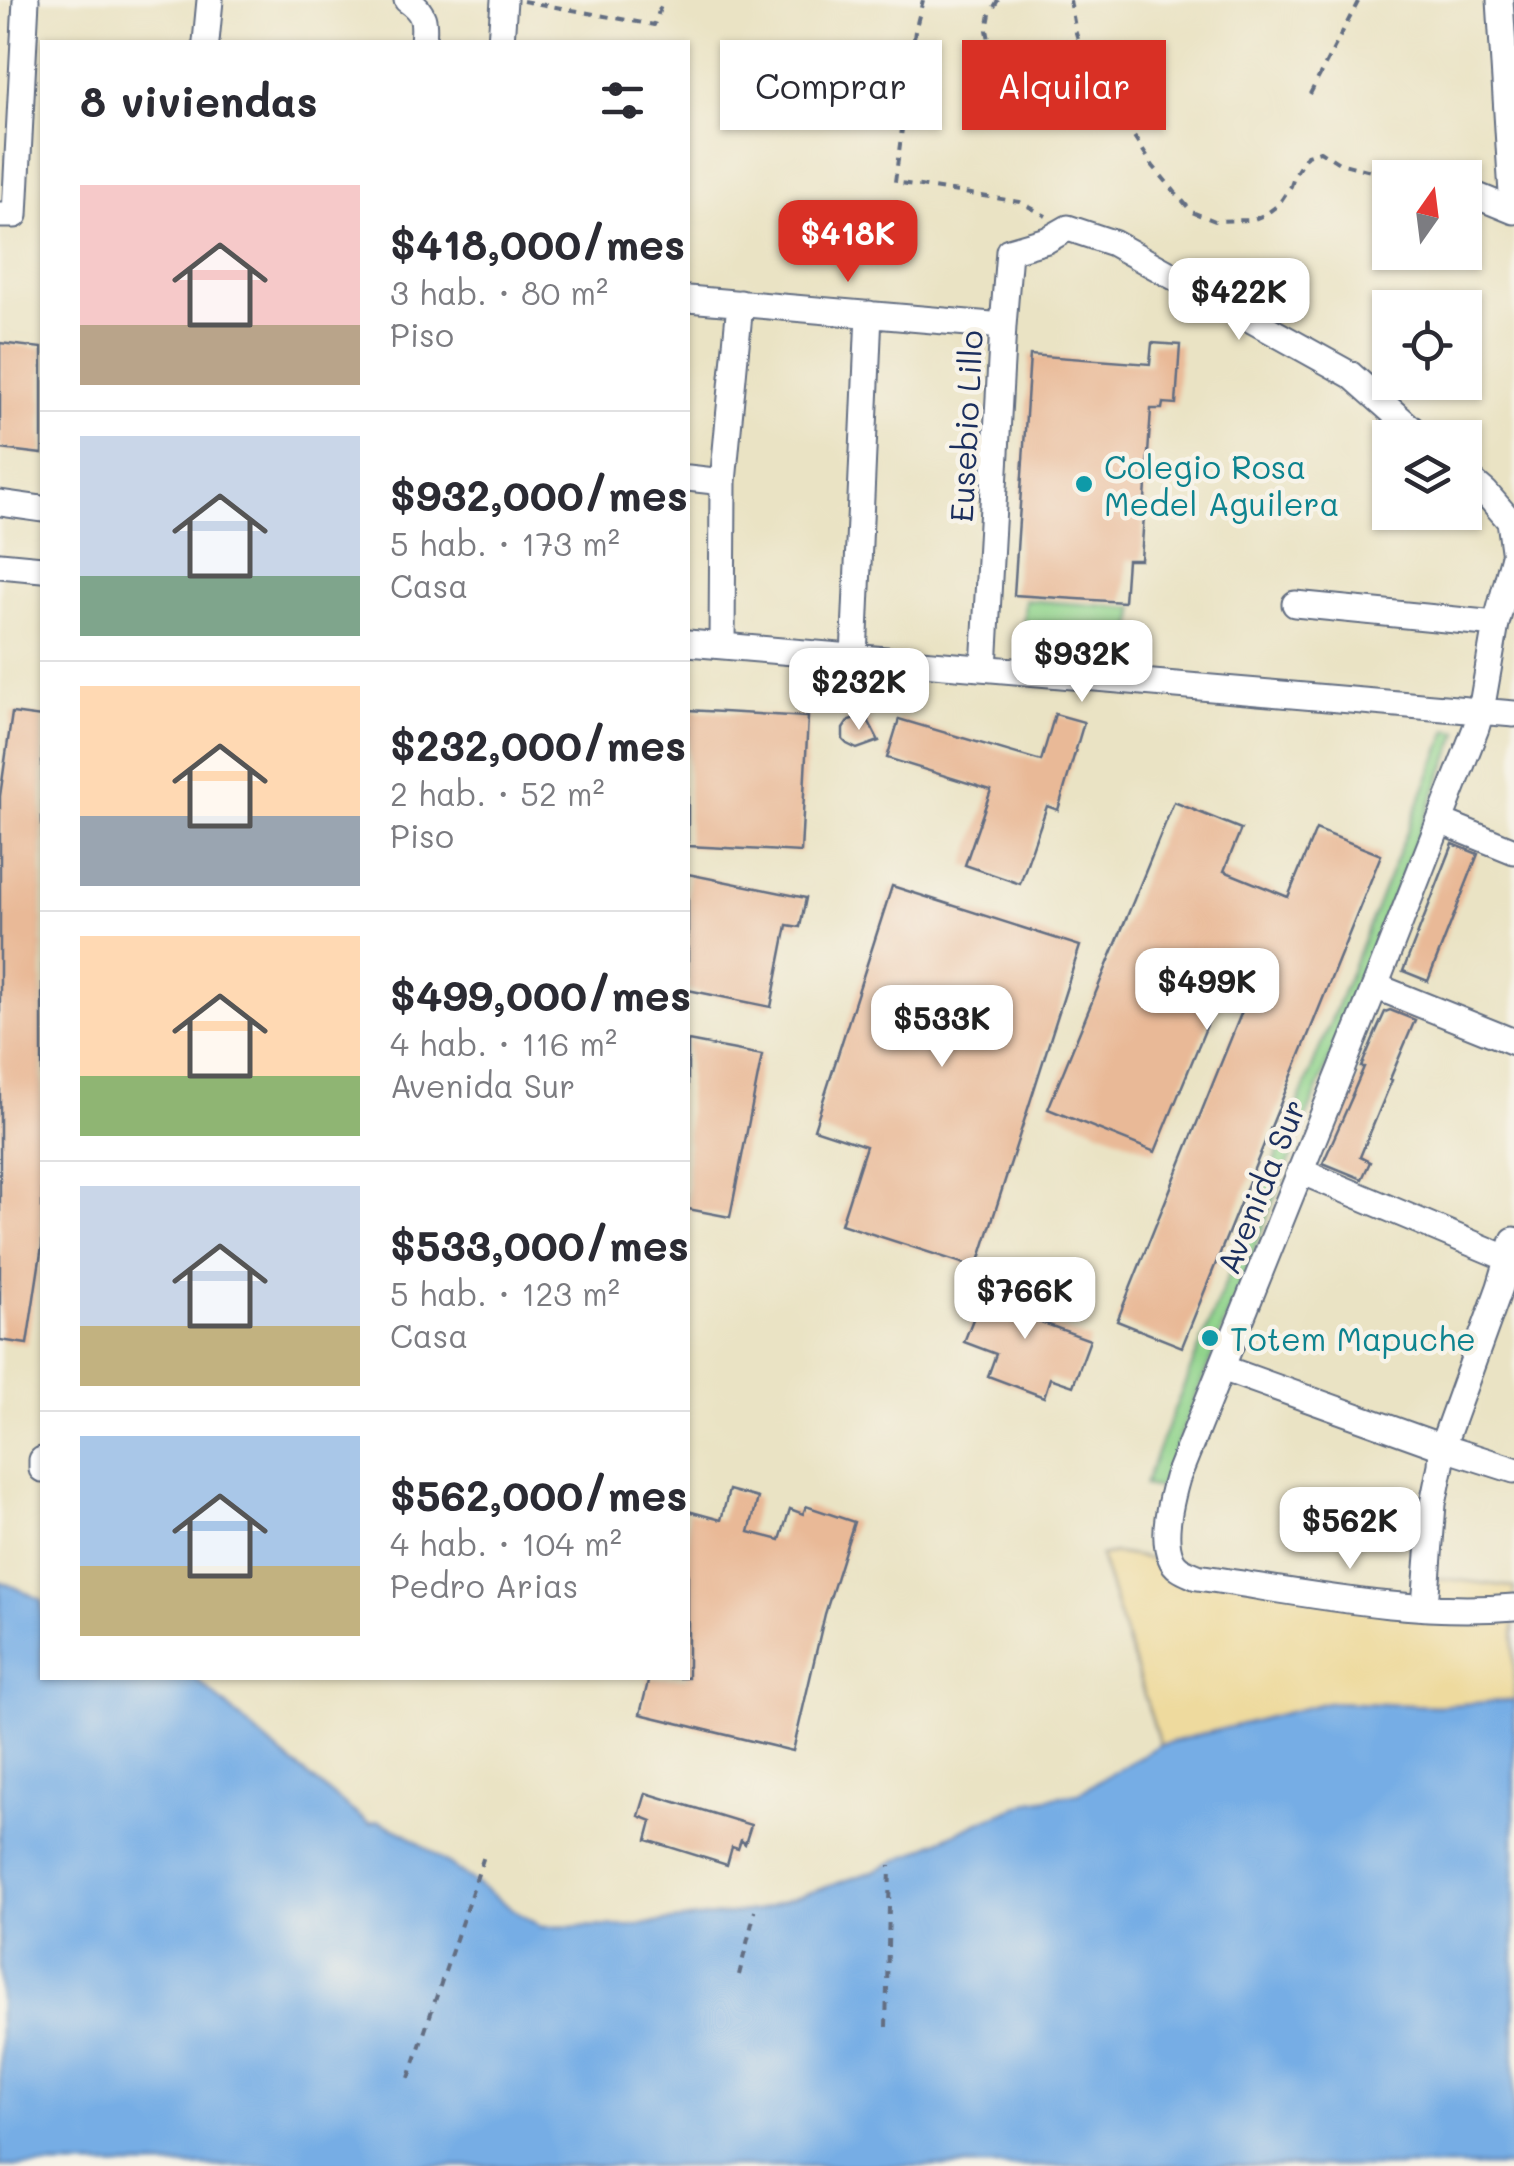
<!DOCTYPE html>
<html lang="es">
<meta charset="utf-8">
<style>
body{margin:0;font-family:Mali,sans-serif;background:#f2f2f3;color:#2b2b33;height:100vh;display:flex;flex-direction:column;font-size:38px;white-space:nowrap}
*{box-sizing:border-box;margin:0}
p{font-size:32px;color:#7c7c81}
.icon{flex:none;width:55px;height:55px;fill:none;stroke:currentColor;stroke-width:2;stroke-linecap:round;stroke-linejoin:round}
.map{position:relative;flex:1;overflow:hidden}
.side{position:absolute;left:40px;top:40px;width:650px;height:1640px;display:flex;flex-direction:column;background:#fff;border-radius:0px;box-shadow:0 2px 8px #0004}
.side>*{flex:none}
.guide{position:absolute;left:720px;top:40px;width:642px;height:90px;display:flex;gap:20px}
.needle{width:65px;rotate:14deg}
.fabs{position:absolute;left:1372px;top:160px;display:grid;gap:20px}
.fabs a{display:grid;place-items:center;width:110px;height:110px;border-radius:0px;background:#fff;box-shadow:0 2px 8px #0004;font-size:50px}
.price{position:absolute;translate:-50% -85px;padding:0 22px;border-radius:20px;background:#fff;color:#222;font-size:32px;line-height:65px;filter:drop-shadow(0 2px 5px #0008)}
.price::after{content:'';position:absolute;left:50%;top:60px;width:30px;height:22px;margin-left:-15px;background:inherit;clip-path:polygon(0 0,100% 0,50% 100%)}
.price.current{background:#d93025;color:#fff}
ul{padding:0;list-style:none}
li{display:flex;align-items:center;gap:30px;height:250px;padding:0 40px}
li+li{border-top:2px solid #e1e1e2}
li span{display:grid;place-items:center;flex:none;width:280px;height:200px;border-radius:0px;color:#555}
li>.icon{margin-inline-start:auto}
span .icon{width:120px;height:120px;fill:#fffc;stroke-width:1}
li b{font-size:42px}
h2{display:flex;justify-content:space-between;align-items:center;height:120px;padding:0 40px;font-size:42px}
.pill{padding:0 35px;border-radius:0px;background:#fff;box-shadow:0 2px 8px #0004;font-size:35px;line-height:90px}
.pill.current{background:#d93025;color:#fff}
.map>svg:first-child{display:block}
.green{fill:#91d48c;stroke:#568275;stroke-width:2.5}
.sand{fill:#eeda9e;stroke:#84847e;stroke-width:2.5}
.water{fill:#76ade5;stroke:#486ea2;stroke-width:2.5}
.building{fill:#e9b997}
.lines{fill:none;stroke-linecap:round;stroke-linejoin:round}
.minor-casing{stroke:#636e82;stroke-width:29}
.path{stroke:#636e82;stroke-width:4;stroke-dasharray:8 8;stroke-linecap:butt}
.minor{stroke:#fff;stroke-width:25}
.culture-dot{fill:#0f9aa8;stroke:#f7f3e8;stroke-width:4}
.labels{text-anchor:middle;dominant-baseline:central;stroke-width:9;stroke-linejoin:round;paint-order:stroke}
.street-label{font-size:32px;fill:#1b2f5e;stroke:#f7f3e8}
.culture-label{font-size:32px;fill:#0d838f;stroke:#f7f3e8;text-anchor:start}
</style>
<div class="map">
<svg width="1514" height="2166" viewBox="0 0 1514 2166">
<rect width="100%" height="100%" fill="#f7f3e8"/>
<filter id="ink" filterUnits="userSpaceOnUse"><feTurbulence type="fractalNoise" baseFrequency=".01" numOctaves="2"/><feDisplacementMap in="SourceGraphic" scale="20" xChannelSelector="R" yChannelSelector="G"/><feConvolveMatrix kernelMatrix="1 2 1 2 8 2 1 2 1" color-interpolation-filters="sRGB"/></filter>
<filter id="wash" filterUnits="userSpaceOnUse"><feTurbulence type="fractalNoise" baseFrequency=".0048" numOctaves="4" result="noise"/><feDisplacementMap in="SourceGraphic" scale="40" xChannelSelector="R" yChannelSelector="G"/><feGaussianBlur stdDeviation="2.25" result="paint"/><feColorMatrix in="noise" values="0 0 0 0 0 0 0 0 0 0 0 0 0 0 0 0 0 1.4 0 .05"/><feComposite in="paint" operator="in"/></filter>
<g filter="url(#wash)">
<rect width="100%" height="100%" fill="#eae3c4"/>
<path class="green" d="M1025 600 1135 608 1131 656 1022 647Z
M1448 730 1459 732 1160 1488 1144 1485Z"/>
<path class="sand" d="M1115 1553 1327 1587 1381 1588 1415 1593 1440 1578 1514 1587V1700L1437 1706 1328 1702 1160 1745 1100 1556Z"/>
<path class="water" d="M0 1581 42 1600V1678H195L283 1756 369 1824 379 1821 405 1833 515 1911 541 1927 631 1926 755 1911 877 1870 977 1823 1032 1801 1079 1793 1160 1745 1328 1702 1437 1706 1514 1700V2166H0Z"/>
<g id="blocks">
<path class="building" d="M0 343 42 348V454L0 449Z
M1152 343 1180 345 1176 404 1163 403 1162 409H1151L1141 560H1127L1124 602 1014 595 1030 355 1150 364Z
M688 710 808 717 801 852 688 846Z
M12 713 42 717V1246L27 1344 0 1340V796Z
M1055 714 1084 722 1058 810 1047 806 1020 884 965 865 991 790 887 758 899 719 1041 761Z
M858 717 868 720 879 741 857 749 847 744 843 740V729L849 720Z
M1174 802 1241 829 1224 871 1288 897 1316 829 1381 855 1182 1347 1117 1321 1255 979 1230 969 1155 1152 1048 1109Z
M1453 844 1478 854 1428 981 1403 971Z
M688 874 806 898 800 927 787 925 771 1007 688 990Z
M892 886 1080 946 977 1268 841 1224 866 1146 814 1129Z
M1390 1010 1415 1020 1390 1079 1392 1080 1360 1157 1370 1162 1362 1179 1323 1163 1353 1095H1352L1364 1067H1361L1375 1034 1385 1012Z
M688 1041 762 1055 730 1217 688 1209Z
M1018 1276 1039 1284 1027 1317 1090 1340 1073 1386 1050 1378 1044 1397 988 1376 996 1354 964 1342 984 1291 1009 1300Z
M729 1490 758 1498 749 1532 780 1540 790 1509 803 1514 806 1506 854 1522 825 1614 793 1751 640 1714 649 1678H688V1511L721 1520Z
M646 1793 751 1825 745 1844 741 1840 738 1849 732 1847 727 1865 647 1840 652 1821 639 1816Z"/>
</g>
</g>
<g filter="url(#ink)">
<use href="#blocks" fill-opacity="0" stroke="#636e82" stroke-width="2.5"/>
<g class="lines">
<g class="minor-casing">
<path id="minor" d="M407 0C425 12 425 22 423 42
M1500 0 1513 210
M206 42 210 0
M501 42 504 0
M1465 191 1514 211
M0 215H15L26 0
M688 299 1003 326
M1465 475 1485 492 1510 521 1514 550
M688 478 723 482
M0 503 42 509
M1514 556 1496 624 1481 711 1476 728 1375 986 1177 1478C1171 1499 1161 1536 1171 1558 1175 1569 1186 1572 1197 1577 1301 1592 1408 1616 1514 1607
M0 565 42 569
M1295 604 1496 624
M688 643 1514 714
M722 646 723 482 740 303
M854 657 869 314
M984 668 1003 326 1009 251 1047 240 1068 228 1113 243 1351 375 1422 438
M1440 821 1514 851
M1375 986 1514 1042
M1300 1171 1514 1261
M1222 1368 1442 1447 1514 1470
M42 1460V1469
M1425 1606 1433 1504 1441 1465 1442 1447 1500 1287 1514 1240"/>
</g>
<path class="path" d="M923 0 915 31 895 182 1020 202 1046 216
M998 0 990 14 987 30 990 44 1000 58 1051 86 1107 124H1126L1153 166 1192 212 1215 221 1252 220 1266 214 1278 205 1291 186 1295 174 1307 155 1320 151 1339 163 1399 178
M1070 0 1076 33 1094 89 1098 117
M523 1 654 25 663 0
M1310 94 1359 0
M739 1975 755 1911
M886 2027 890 1866
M409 2078 485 1853"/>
<use href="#minor" class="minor"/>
</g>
</g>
<g class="culture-dot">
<circle cx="1084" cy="484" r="10"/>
<circle cx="1210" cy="1338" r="10"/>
</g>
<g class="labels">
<g class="street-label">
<text transform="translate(965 426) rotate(-87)">Eusebio Lillo</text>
<text transform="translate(1260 1186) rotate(-68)">Avenida Sur</text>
</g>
<g class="culture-label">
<text x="1104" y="466">Colegio Rosa<tspan x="1104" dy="37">Medel Aguilera</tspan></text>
<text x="1230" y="1338">Totem Mapuche</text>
</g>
</g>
</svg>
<div class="fabs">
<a><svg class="needle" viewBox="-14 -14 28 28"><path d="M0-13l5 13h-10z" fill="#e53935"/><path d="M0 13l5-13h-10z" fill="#7c7c81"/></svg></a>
<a><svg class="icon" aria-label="locate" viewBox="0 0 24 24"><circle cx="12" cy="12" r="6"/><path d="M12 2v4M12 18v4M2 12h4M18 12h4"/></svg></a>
<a><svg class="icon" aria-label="layers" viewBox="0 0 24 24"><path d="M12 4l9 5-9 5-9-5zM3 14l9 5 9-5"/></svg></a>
</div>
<b class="price current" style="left:848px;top:285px">$418K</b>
<b class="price" style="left:1239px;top:343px">$422K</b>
<b class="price" style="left:1082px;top:705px">$932K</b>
<b class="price" style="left:859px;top:733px">$232K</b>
<b class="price" style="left:1207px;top:1033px">$499K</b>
<b class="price" style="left:942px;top:1070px">$533K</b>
<b class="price" style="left:1025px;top:1342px">$766K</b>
<b class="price" style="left:1350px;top:1572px">$562K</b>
<div class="guide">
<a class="pill">Comprar</a>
<a class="pill current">Alquilar</a>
</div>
<section class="side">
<h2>8 viviendas<svg class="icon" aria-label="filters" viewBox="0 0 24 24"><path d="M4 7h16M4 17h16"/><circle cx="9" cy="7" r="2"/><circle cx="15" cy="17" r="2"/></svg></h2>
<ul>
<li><span style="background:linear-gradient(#f6c9c9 70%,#b9a48a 0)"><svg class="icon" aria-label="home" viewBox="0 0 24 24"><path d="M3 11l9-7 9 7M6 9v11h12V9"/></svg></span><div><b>$418,000/mes</b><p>3 hab. · 80 m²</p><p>Piso</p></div></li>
<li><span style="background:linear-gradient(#c9d6e8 70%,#7fa58c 0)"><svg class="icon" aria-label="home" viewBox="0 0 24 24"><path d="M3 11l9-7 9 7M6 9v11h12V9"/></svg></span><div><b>$932,000/mes</b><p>5 hab. · 173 m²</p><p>Casa</p></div></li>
<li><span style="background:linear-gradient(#ffd9b3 65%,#9aa5b1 0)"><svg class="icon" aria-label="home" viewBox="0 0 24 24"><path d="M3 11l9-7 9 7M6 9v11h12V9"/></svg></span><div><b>$232,000/mes</b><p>2 hab. · 52 m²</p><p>Piso</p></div></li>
<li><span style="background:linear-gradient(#ffd9b3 70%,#8fb573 0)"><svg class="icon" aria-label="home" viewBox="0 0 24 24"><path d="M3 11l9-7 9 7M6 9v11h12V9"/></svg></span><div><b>$499,000/mes</b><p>4 hab. · 116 m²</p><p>Avenida Sur</p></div></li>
<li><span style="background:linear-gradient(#c9d6e8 70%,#c2b280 0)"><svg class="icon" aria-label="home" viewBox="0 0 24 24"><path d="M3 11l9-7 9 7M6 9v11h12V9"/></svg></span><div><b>$533,000/mes</b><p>5 hab. · 123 m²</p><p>Casa</p></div></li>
<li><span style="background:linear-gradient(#a9c7e8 65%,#c2b280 0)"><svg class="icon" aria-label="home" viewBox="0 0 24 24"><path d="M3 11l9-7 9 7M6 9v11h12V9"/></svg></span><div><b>$562,000/mes</b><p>4 hab. · 104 m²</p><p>Pedro Arias</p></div></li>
</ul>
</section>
</div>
